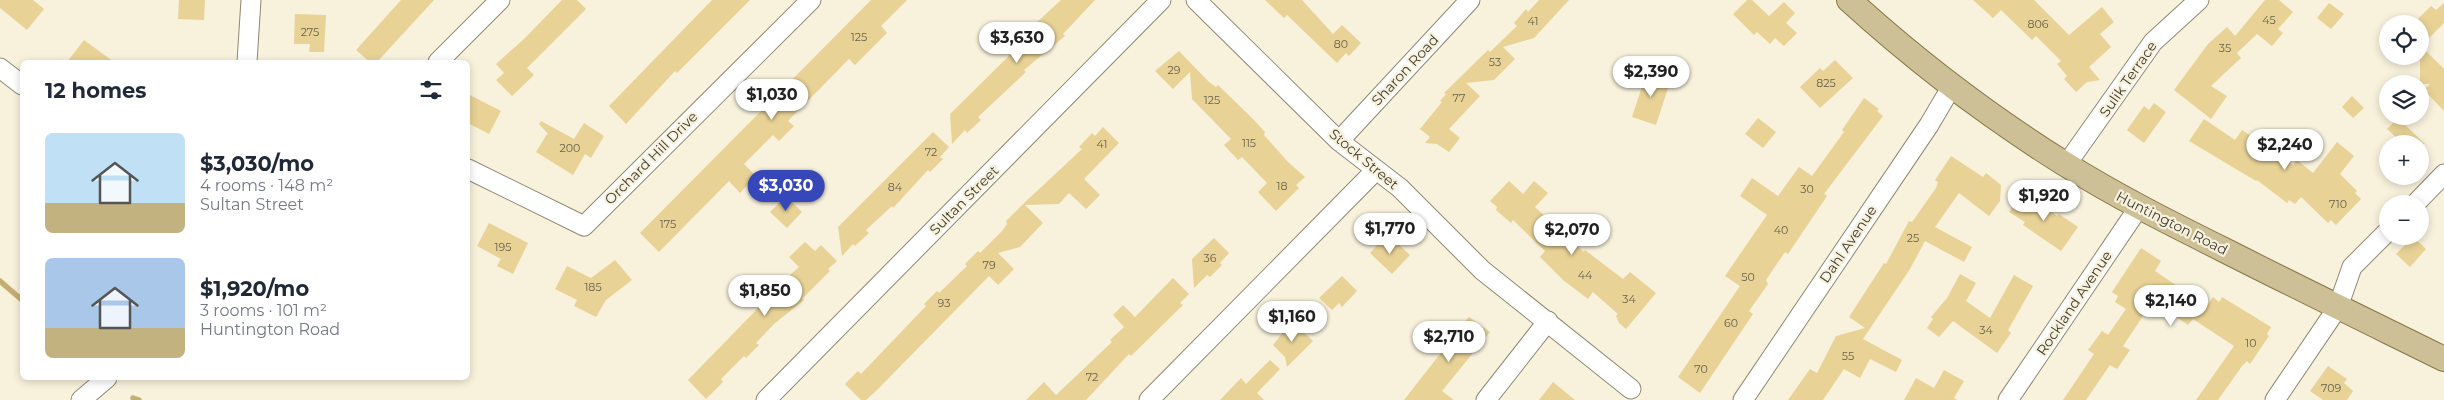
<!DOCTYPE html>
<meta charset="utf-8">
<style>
body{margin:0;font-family:Montserrat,sans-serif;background:#f6f6f7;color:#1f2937;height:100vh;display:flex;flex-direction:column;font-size:19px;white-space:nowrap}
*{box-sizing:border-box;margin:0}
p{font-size:16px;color:#747a83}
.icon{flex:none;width:28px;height:28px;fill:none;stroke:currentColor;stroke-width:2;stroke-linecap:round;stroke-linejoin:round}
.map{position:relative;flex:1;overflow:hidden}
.drawer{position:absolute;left:20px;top:60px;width:450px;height:320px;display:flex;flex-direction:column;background:#fff;border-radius:8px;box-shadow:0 2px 8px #0003}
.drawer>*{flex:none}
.controls{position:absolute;left:2379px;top:15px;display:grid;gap:10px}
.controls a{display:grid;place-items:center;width:50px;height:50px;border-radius:50%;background:#fff;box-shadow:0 2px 8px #0003;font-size:25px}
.price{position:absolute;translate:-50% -42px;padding:0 11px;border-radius:18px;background:#fff;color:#222;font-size:16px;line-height:32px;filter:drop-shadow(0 1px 2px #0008)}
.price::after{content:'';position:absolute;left:50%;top:30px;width:15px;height:11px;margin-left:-8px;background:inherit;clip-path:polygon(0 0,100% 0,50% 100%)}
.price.on{background:#3647ba;color:#fff}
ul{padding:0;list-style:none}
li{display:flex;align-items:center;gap:15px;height:125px;padding:0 25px}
li span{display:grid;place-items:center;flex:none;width:140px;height:100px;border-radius:8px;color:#555}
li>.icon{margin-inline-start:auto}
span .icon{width:60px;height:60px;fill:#fffc;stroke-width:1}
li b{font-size:21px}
h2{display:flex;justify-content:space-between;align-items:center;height:60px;padding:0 25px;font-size:21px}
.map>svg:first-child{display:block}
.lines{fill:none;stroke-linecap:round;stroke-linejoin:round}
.stream{stroke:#c4af73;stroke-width:5.5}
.building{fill:#e8d296}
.minor-casing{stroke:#8f8875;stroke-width:21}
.major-casing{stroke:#867646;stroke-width:26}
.minor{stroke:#fff;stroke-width:19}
.major{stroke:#cec096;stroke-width:24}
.labels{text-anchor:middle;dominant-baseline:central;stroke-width:4.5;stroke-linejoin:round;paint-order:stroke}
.number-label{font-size:11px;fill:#69624c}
.street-label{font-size:14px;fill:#3f3c33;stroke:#f8f1dc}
</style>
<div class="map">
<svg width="2444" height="400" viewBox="0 0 2444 400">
<rect width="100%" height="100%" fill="#f8f1dc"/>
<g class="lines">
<path class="stream" d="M0 281 22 300
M133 398 139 400"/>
</g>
<path class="building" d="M0 0H33L44 9 27 30 0 8Z
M179 0H205L204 20 178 19Z
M401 0H434L377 62H370L356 50Z
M562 0H577L586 9 527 68 534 75 512 96 496 80 504 73 496 64 524 39Z
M712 0H750L677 73 675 71 626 124 609 106Z
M871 0H907L881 26 887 33 855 65 849 59 788 121 794 126 779 141 773 135 744 164 756 176 740 193 729 181 659 252 640 233Z
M1061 0H1095L1063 34 1065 36 1024 70 1026 72 978 117 981 120 967 133 965 130 952 144 950 114 1024 41 1023 35Z
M1265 0H1302L1333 34 1342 25 1361 43 1349 56 1346 53 1337 63 1287 15 1284 18Z
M1539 0H1569L1534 38 1503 47 1515 59 1494 80 1466 83 1480 96 1449 129 1460 138 1449 152 1437 144 1425 143 1430 137 1420 129 1442 102 1440 101 1446 94 1444 93 1488 50 1490 52 1517 26 1514 23 1526 9 1528 12Z
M1747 0H1752L1769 16 1784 2 1795 13 1786 23 1797 33 1784 46 1775 38 1770 44 1757 32 1754 35 1733 14Z
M1973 0H2034L2069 35 2102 7 2114 22 2100 34 2111 47 2089 67 2100 80 2087 82 2076 92 2064 79 2067 76 2057 64 2061 61 2036 36 2032 40 2001 10 1993 18Z
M2265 0H2279L2293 12 2278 29 2283 33 2272 46 2257 34 2237 53 2241 58 2211 86 2227 96 2211 119 2174 90 2208 44 2227 27 2235 36Z
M2329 3 2344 14 2331 29 2317 18Z
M2444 3V23L2421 46 2444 69V111L2424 90 2430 84H2420V22L2418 19 2431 6 2436 10Z
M295 14 326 15 324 52H309L310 44H294Z
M84 40 114 62H67Z
M1179 51 1209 82 1216 87 1218 85 1253 119 1265 132 1264 135 1288 162 1305 177 1296 185 1299 188 1276 211 1258 192 1267 183 1242 157 1238 160 1224 145 1231 139 1192 99 1190 72 1173 89 1155 71Z
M1835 60 1853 78 1820 108 1800 87 1820 68 1823 71Z
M1647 71 1671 79 1656 125 1632 117Z
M468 94 501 111 489 134 468 123Z
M2352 96 2364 108 2353 118 2342 107Z
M1864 98 1879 109 1877 111 1883 116 1824 194 1827 196 1788 254 1785 252 1766 280 1768 284 1749 311 1753 314 1700 393 1678 377 1740 286 1725 276 1767 215 1740 196 1752 178 1778 196 1799 167 1812 176 1844 132 1842 130Z
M2154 103 2166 112 2144 143 2127 130 2144 106 2149 110Z
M1758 118 1776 132 1763 148 1745 134Z
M2398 118 2425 144H2403L2387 129Z
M2204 119 2235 140 2242 130 2293 165 2297 160 2313 173 2337 142 2354 156 2340 174 2357 191 2355 193 2361 199 2336 225 2331 220 2328 223 2301 197 2295 204 2289 200 2287 203 2257 180 2256 181 2189 141Z
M541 121 574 139 584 123 604 136 591 158 585 154 573 175 536 152 547 134 549 135 539 124Z
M1103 127 1119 143 1084 179 1100 195 1086 209 1069 193 1059 204 1025 205 1043 223 1020 247 998 253 1014 269 998 285 989 276 876 391 866 400H861L845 384 858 371 861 374 926 306 924 304 937 291 939 293 967 266 965 264 978 251 980 253 1002 231 1007 224 1006 221 1022 205 1082 149 1079 147 1092 133 1095 136Z
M933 132 949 147 940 157 943 159 930 172 928 170 893 208 892 206 866 230 869 233 855 246 853 244 842 256 838 227Z
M1951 156 1983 177 1986 173 2001 185 2000 201 1989 216 1959 193 1935 227 1972 247 1964 262 1925 241 1910 269 1863 339 1902 360 1896 372 1870 359 1860 378 1844 369 1823 400H1788L1810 369 1817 373 1836 336 1865 328 1849 317 1884 263 1886 264 1909 221 1912 222 1936 188 1938 182 1935 180Z
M1509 181 1523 194 1534 181 1548 193 1535 207 1584 252 1585 250 1623 279 1630 272 1656 293 1626 329 1619 323 1616 316 1618 314 1593 292 1588 299 1563 280 1540 257 1545 251 1513 220 1511 223 1496 210 1497 207 1490 201Z
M2022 193 2057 216 2059 214 2078 227 2061 251 2023 225 2025 222 2009 212Z
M786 196 802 212 787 228 770 212Z
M489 223 528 243 513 274 497 266 501 259 477 246Z
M1385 237 1394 245 1397 243 1410 255 1392 274 1370 253Z
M2413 237 2426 249 2410 267 2396 254Z
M1214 238 1229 253 1220 263 1222 265 1210 277 1207 275 1194 288 1192 259Z
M805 242 815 251 821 245 837 261 828 269 830 271 802 299 804 300 774 324 756 343 759 345 746 358 744 356 721 379 723 382 706 399 688 380 763 303 761 301 799 267 789 257Z
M2141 248 2161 261 2155 271 2207 306 2213 297 2219 302 2222 297 2271 327 2267 334 2269 336 2250 364 2247 361 2242 366 2218 400H2196L2234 346 2193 319 2188 325 2153 301 2123 346 2130 350 2117 369 2110 365 2086 400H2063L2094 354 2088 350 2102 331 2108 335 2126 309 2115 302 2118 296 2112 292Z
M615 260 632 280 606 300 596 317 574 306 577 300 555 289 567 266 591 278Z
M1960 274 1976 283 1966 301 1990 318 2014 275 2033 286 2008 330 2011 333 1997 353 1953 321 1939 337 1927 328 1933 319 1931 317 1947 298Z
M1342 276 1357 291 1342 307 1339 303 1332 310 1319 298Z
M1173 278 1189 294 1180 303 1183 305 1131 356 1129 354 1086 400H1026L1044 382 1056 395 1112 342 1110 340 1124 327 1113 315 1123 305 1135 317Z
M1469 317 1490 332 1442 391 1454 400H1404Z
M1292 321 1313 341 1287 367 1285 357 1273 345Z
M1270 360 1280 369 1257 393 1264 400H1220L1241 378 1246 384Z
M2328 366 2347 379 2344 383 2353 391 2347 400H2323L2310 391Z
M1944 370 1964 381 1954 398 1957 400H1904L1916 378 1934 388Z
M1553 382 1575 400H1539Z"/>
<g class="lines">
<g class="minor-casing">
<path id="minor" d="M1196 0 1339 141 1400 188 1482 270 1631 389
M247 62 251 0
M438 62 500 0
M0 68 22 85
M1339 141 1470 0
M2066 165 2153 42 2199 0
M468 169 584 226 811 0
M2415 204 2444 174
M81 400 107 378
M766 400 1161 0
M1149 400 1376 170
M1486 400 1548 321
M1743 400 1929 125 1952 86
M2008 400 2139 207
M2275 400 2338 307 2352 267 2388 231"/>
</g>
<g class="major-casing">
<path id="major" d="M1849 0C1916 61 1988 116 2065 164 2116 196 2170 223 2224 250 2297 287 2371 323 2444 359"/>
</g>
<use href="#minor" class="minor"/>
<use href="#major" class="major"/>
</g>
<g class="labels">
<g class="number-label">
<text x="2269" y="20">45</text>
<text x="1533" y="21">41</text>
<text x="2038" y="24">806</text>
<text x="310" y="32">275</text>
<text x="859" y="37">125</text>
<text x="1341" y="44">80</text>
<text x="2225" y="48">35</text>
<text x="1495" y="62">53</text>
<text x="1174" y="70">29</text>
<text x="1826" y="83">825</text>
<text x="1459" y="98">77</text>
<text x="1212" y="100">125</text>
<text x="1249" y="143">115</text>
<text x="1102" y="144">41</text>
<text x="570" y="148">200</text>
<text x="931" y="152">72</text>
<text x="1282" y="186">18</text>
<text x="895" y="187">84</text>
<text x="1807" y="189">30</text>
<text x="2338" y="204">710</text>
<text x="668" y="224">175</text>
<text x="1781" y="230">40</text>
<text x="1913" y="238">25</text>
<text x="503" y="247">195</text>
<text x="1210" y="258">36</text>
<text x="989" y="265">79</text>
<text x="1585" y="275">44</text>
<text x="1748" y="277">50</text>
<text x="593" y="287">185</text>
<text x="1629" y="299">34</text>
<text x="944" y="303">93</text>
<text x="1731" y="323">60</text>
<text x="1986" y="330">34</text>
<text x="2251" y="343">10</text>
<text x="1848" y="356">55</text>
<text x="1701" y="369">70</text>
<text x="1092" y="377">72</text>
<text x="2331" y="388">709</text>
</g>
<g class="street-label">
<text transform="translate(1405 70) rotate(-47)">Sharon Road</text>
<text transform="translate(2128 79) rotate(-55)">Sulik Terrace</text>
<text transform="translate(651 158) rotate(-45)">Orchard Hill Drive</text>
<text transform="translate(1364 159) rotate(40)">Stock Street</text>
<text transform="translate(964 200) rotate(-45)">Sultan Street</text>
<text transform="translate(2172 223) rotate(27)">Huntington Road</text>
<text transform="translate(1848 244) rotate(-56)">Dahl Avenue</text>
<text transform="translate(2074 303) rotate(-56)">Rockland Avenue</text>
</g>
</g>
</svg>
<div class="controls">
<a><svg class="icon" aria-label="locate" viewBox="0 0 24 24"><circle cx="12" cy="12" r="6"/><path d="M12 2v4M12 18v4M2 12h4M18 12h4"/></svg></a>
<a><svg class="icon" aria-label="layers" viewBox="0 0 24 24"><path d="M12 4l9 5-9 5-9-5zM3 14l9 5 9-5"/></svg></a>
<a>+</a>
<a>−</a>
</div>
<b class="price" style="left:1017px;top:64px">$3,630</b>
<b class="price" style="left:1651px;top:98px">$2,390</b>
<b class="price" style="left:772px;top:121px">$1,030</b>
<b class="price" style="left:2285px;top:171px">$2,240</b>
<b class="price on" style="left:786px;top:212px">$3,030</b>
<b class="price" style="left:2044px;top:222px">$1,920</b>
<b class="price" style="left:1390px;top:255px">$1,770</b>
<b class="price" style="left:1572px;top:256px">$2,070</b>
<b class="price" style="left:765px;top:317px">$1,850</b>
<b class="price" style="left:2171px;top:327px">$2,140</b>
<b class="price" style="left:1292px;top:343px">$1,160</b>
<b class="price" style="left:1449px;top:363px">$2,710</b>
<section class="drawer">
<h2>12 homes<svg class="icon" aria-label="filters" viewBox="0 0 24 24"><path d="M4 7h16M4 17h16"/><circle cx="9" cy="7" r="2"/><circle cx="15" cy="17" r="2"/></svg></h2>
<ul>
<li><span style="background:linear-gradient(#bfe0f5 70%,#c2b280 0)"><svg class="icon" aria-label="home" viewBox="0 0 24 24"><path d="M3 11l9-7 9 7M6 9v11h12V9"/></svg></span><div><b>$3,030/mo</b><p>4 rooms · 148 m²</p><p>Sultan Street</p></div></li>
<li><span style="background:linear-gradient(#a9c7e8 70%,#c2b280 0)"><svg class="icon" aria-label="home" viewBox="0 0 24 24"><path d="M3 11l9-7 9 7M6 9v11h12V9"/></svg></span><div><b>$1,920/mo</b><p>3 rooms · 101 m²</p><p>Huntington Road</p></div></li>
</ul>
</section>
</div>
